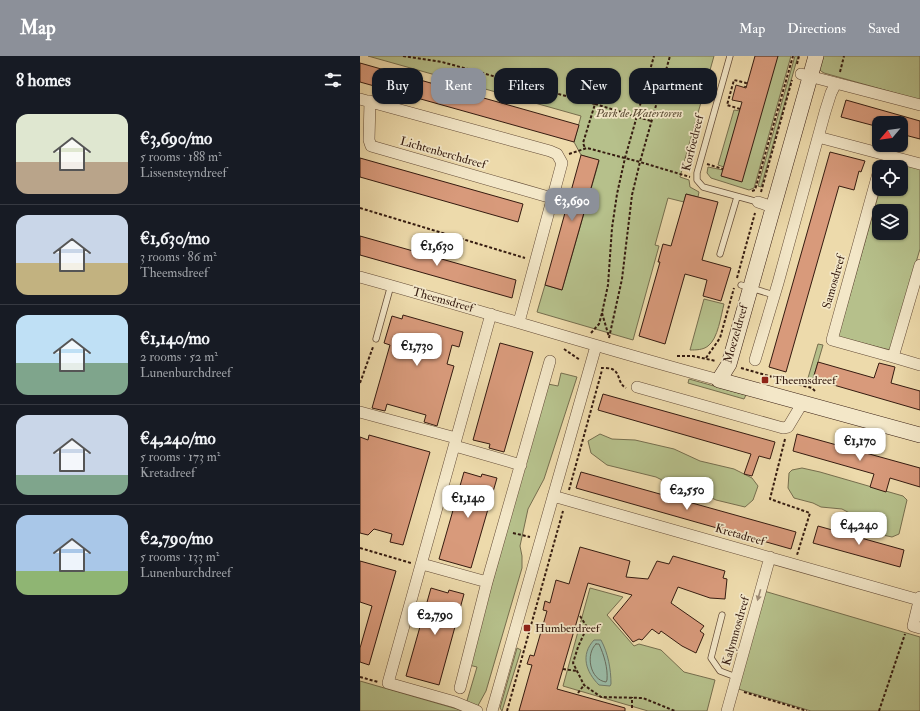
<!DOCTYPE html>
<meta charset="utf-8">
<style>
body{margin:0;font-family:"IM FELL Double Pica",serif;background:#20242c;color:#f1f3f6;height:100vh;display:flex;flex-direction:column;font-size:15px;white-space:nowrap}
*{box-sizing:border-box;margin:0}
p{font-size:13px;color:#9ea1a6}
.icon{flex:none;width:22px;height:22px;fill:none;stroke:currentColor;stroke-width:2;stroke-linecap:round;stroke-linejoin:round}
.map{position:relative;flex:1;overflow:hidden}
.drawer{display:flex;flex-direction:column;background:#171b24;width:360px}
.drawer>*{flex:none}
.banner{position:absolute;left:12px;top:12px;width:380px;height:36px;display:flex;gap:8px}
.needle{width:26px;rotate:241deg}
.fabs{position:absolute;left:512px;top:60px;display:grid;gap:8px}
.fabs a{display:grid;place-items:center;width:36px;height:36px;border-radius:8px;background:#171b24;box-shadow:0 1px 3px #0004;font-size:20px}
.price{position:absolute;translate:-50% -34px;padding:0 9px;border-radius:8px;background:#fff;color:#222;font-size:13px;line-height:26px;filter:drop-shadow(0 1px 2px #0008)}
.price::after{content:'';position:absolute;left:50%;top:24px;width:12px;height:9px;margin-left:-6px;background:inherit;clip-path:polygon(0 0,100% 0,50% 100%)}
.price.active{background:#8c9099;color:#fff}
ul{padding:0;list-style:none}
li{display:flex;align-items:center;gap:12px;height:100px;padding:0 16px}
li+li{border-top:1px solid #363941}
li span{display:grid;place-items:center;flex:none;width:112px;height:80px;border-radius:12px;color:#555}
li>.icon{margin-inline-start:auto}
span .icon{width:48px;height:48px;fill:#fffc;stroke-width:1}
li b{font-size:17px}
h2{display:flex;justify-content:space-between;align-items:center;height:48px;padding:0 16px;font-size:17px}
.tag{padding:0 14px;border-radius:12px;background:#171b24;box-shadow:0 1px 3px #0004;font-size:14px;line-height:36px}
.tag.active{background:#8c9099;color:#fff}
header{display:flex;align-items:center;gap:24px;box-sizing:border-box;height:56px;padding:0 20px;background:#8c9099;color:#fff}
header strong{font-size:19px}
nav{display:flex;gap:22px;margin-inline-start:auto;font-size:14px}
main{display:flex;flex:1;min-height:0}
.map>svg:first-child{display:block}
.green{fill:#b6c08b;stroke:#766e4e;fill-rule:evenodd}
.water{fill:#9abba6;stroke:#727b6a}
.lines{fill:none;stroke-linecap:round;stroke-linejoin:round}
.shore{stroke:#686b5b;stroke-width:1}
.building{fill:#d89a7b;stroke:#351b10}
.lane-casing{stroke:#634b37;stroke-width:7}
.street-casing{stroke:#634b37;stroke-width:12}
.secondary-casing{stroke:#351b10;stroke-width:16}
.path{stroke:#351b10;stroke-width:2;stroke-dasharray:3 2;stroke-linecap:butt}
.lane{stroke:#f3e7c8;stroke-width:5.5}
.street{stroke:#f3e7c8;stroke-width:11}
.secondary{stroke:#f3e7c8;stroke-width:15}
.oneway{fill:#9e8b75}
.poi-dot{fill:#8f2418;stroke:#f3e7c8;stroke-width:1.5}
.labels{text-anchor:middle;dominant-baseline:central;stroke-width:3.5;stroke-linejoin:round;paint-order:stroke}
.park-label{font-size:12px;font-style:italic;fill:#5c4d35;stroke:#f3e7c8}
.street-label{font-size:12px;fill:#351b10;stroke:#f3e7c8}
.poi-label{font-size:12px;fill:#351b10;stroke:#f3e7c8;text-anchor:start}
</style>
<header>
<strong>Map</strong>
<nav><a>Map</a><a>Directions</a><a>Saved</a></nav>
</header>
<main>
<section class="drawer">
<h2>8 homes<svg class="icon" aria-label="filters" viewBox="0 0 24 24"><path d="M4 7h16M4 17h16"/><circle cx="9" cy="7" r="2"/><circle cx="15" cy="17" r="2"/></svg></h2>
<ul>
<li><span style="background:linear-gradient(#dfe7d0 60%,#b9a48a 0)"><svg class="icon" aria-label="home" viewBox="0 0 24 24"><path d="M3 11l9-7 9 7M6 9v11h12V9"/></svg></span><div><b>€3,690/mo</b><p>5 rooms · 188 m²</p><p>Lissensteyndreef</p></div></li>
<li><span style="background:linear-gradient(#c9d6e8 60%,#c2b280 0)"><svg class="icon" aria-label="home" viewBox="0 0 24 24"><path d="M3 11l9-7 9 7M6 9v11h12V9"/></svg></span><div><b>€1,630/mo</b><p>3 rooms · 86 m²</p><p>Theemsdreef</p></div></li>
<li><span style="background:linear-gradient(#bfe0f5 60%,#7fa58c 0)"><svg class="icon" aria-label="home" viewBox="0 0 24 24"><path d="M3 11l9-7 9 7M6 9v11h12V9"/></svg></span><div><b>€1,140/mo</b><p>2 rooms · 52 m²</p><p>Lunenburchdreef</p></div></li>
<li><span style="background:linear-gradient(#c9d6e8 75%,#7fa58c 0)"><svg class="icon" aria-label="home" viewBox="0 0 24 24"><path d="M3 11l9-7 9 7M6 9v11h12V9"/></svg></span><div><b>€4,240/mo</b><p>5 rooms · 173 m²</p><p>Kretadreef</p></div></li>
<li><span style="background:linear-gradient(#a9c7e8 70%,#8fb573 0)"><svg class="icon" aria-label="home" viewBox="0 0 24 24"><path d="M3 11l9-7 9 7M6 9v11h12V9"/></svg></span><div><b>€2,790/mo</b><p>5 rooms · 133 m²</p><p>Lunenburchdreef</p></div></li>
</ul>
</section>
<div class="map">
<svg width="560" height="655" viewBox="0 0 560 655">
<rect width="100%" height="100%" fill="#eddaab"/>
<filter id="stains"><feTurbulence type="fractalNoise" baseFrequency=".005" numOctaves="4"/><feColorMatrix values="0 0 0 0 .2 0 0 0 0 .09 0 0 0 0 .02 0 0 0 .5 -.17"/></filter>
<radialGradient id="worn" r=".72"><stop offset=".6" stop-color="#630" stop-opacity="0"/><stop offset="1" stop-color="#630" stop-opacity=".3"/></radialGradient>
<path class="green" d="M8 0H354L320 121 329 124 330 131 339 136 338 141 326 138 324 146 308 142 295 189 299 190 273 284 177 256 185 229 202 234 239 105 221 99 214 86 221 60Z
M418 0H431L394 132 389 134 351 122 347 117 348 111 363 114Z
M435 0H438L401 131 398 130Z
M459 0H560V44L464 17C456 13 458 7 459 0Z
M374 54 380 55 364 111 358 109Z
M528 104 560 113V193L530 294 478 281 520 133H541V111H526ZM519 155H541V177H519Z
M344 243 364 248C361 259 358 283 348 290 343 294 336 294 330 294Z
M458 288 463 289 453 323 448 322Z
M201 317 217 321 184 423 168 453 160 490 162 500V512L126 635 115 655H0V625L104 655 117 611 109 609 188 328 198 330Z
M329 323 386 339 384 343 328 327Z
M240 378 252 383 275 384 314 393 340 405 374 413 392 422 398 430 393 444 385 451 356 444 325 429 308 427 296 421 247 409 231 397 228 385Z
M442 412 460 416 543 440 547 444 539 478 532 481 518 478 503 464 482 453 461 451 453 447 434 442 428 432 429 417 432 414Z
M230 532 263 541 247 559 274 590 279 588 301 594 324 616 355 624 347 655H288L203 630Z
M404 535 560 581V655H451L375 632Z
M157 592 161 594 142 655 140 652Z"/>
<path class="water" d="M234 584H241C248 597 251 613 251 628L250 630 239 629C226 616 220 599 234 584Z"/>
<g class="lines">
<path class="shore" d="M236 588H239C244 599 248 612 247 624L246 626C230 624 225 598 236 588Z"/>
</g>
<path class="building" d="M395 0H418L382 126 361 120 382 46 372 44 376 29 386 32Z
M0 7 219 69 214 86 0 26Z
M486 44 560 65V83L541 78V67H519V71L481 61Z
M470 96 505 105 501 116 499 115 494 134 479 130 426 316 409 311Z
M221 99 239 104 202 234 185 229Z
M0 102 163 148 158 166 0 121Z
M326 138 358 146 342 204 371 212 361 245 343 240 347 224 325 218 305 288 279 280 300 206H298L303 188 311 190Z
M0 180 156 224 152 242 0 199Z
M43 259 103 276 99 291 92 289 87 308 94 310 77 370 64 366 66 359 27 348 25 355 12 352 30 289 24 287 32 260 42 263Z
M140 287 173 296 144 396 129 392 130 388 113 384Z
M458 306 514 322 519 307 535 311 531 327 560 335V354L453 323Z
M243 338 415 386 410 403 399 400 392 420 384 418 391 398 238 354Z
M437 378 560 412V431L530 422 526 436 510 431 514 418 433 395Z
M9 379 70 396 43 489 30 486 32 478 14 473 8 479 0 477V381L8 384Z
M104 416 121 421 122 418 137 422 111 512 79 503Z
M221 416 436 476 431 493 216 432Z
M458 470 544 494 540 511 453 487Z
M220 491 270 505 266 521 288 523 297 505 309 508 313 500 365 515 363 522 367 523 365 543 350 542 318 531 311 547 344 570 340 575 344 578 336 597 322 590 301 575 299 578 292 573 282 584 279 583 273 586 253 562 272 539 228 527 197 633 265 652V655H159L172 609 167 608 170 599 174 600 187 555 183 554 185 545 190 547 196 524 209 528Z
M0 505 36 515 9 609 0 606V592L12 550 0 546Z
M71 532 88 537 89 534 104 538 79 629 46 620Z"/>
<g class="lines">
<g class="lane-casing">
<path id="lane" d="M370 0 337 117V124L343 131 398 146
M360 198 377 141
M381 229 414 239
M16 283 31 229
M362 559 351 602 360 615 376 621"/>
</g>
<g class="street-casing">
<path id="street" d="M441 18 560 49
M0 43 190 95 197 98 202 107 159 266
M10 45 9 84 11 90 192 142
M458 81 560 108
M519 114 472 284 533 301 560 209
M398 146 413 151
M0 221C120 254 239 292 359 324
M533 301 560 309
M395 304 418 227 465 56 471 37 476 27
M277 331 423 372 428 371 443 346
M0 356 96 382
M95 390 161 409
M193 440 559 544
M62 508 127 526
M560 541 553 570 560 572
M100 632 127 526 190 305
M117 655 95 646 28 627 131 258
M132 655 236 290
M367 655 410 501"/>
</g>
<g class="secondary-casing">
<path id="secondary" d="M359 324 369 308 456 0
M359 324 560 379"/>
</g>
<path class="path" d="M43 0 82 6 235 48 223 87 225 92
M437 8 439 0
M480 16 484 0
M235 48 291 65
M380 53 367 49 374 24 386 27 385 31
M209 98 227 92 280 106 330 121
M347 108 363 113
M392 135 395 134 433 0
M401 136 432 24
M0 152 165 202
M377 222 395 157
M242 257 249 281
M231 277 239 268 242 257 248 229 252 172 257 138 265 102 294 0
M249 282 262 223 272 139 280 106 310 0
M204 293 220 304
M317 300H333L356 305
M346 302 360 282 374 232
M241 312C244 312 249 312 252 313 261 317 257 327 266 332
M381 312 444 330 452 332 456 336
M0 327 13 291
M425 383 410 443 450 457 437 499
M209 434 242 314
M153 477 170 481
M0 492 51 507
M220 560 227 571 218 591 213 607 224 629 241 641 283 642 315 655
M203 613 217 615
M0 621 18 626
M384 636 447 655
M218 637 224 629
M272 652V641
M147 655 203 455
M519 655 545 578"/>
<use href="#lane" class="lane"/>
<use href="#street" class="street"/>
<use href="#secondary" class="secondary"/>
</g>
<defs><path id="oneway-solid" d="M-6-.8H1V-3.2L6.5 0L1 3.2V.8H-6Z"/></defs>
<use class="oneway" href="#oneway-solid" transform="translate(399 539) rotate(106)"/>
<g class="poi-dot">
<rect x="401" y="320" width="8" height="8" rx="2"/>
<rect x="163" y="568" width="8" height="8" rx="2"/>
</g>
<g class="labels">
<g class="park-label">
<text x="279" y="57">Park de Watertoren</text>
</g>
<g class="street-label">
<text transform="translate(333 87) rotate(-76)">Korfoedreef</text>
<text transform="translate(83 97) rotate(16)">Lichtenberchdreef</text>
<text transform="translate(474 226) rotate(-74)">Samosdreef</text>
<text transform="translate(83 244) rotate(16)">Theemsdreef</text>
<text transform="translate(376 278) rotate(-74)">Moezeldreef</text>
<text transform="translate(380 479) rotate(16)">Kretadreef</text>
<text transform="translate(376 575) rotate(-74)">Kalymnosdreef</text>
</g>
<g class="poi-label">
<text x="413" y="324">Theemsdreef</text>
<text x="175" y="572">Humberdreef</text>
</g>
</g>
<rect width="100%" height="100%" filter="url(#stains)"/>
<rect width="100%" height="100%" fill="url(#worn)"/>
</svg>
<div class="fabs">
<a><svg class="needle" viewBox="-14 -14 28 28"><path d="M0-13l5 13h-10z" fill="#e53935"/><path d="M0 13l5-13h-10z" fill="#9ea1a6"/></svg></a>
<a><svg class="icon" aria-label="locate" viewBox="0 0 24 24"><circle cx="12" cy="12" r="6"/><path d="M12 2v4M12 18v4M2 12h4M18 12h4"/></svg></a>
<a><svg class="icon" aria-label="layers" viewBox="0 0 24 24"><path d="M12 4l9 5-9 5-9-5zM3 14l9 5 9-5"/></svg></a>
</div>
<b class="price active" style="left:212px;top:166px">€3,690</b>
<b class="price" style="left:77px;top:211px">€1,630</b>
<b class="price" style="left:57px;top:311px">€1,730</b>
<b class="price" style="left:500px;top:406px">€1,170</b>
<b class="price" style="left:327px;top:455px">€2,550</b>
<b class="price" style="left:108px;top:463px">€1,140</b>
<b class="price" style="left:499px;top:490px">€4,240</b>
<b class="price" style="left:75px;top:580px">€2,790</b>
<div class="banner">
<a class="tag">Buy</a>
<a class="tag active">Rent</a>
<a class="tag">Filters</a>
<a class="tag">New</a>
<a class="tag">Apartment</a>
</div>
</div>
</main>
